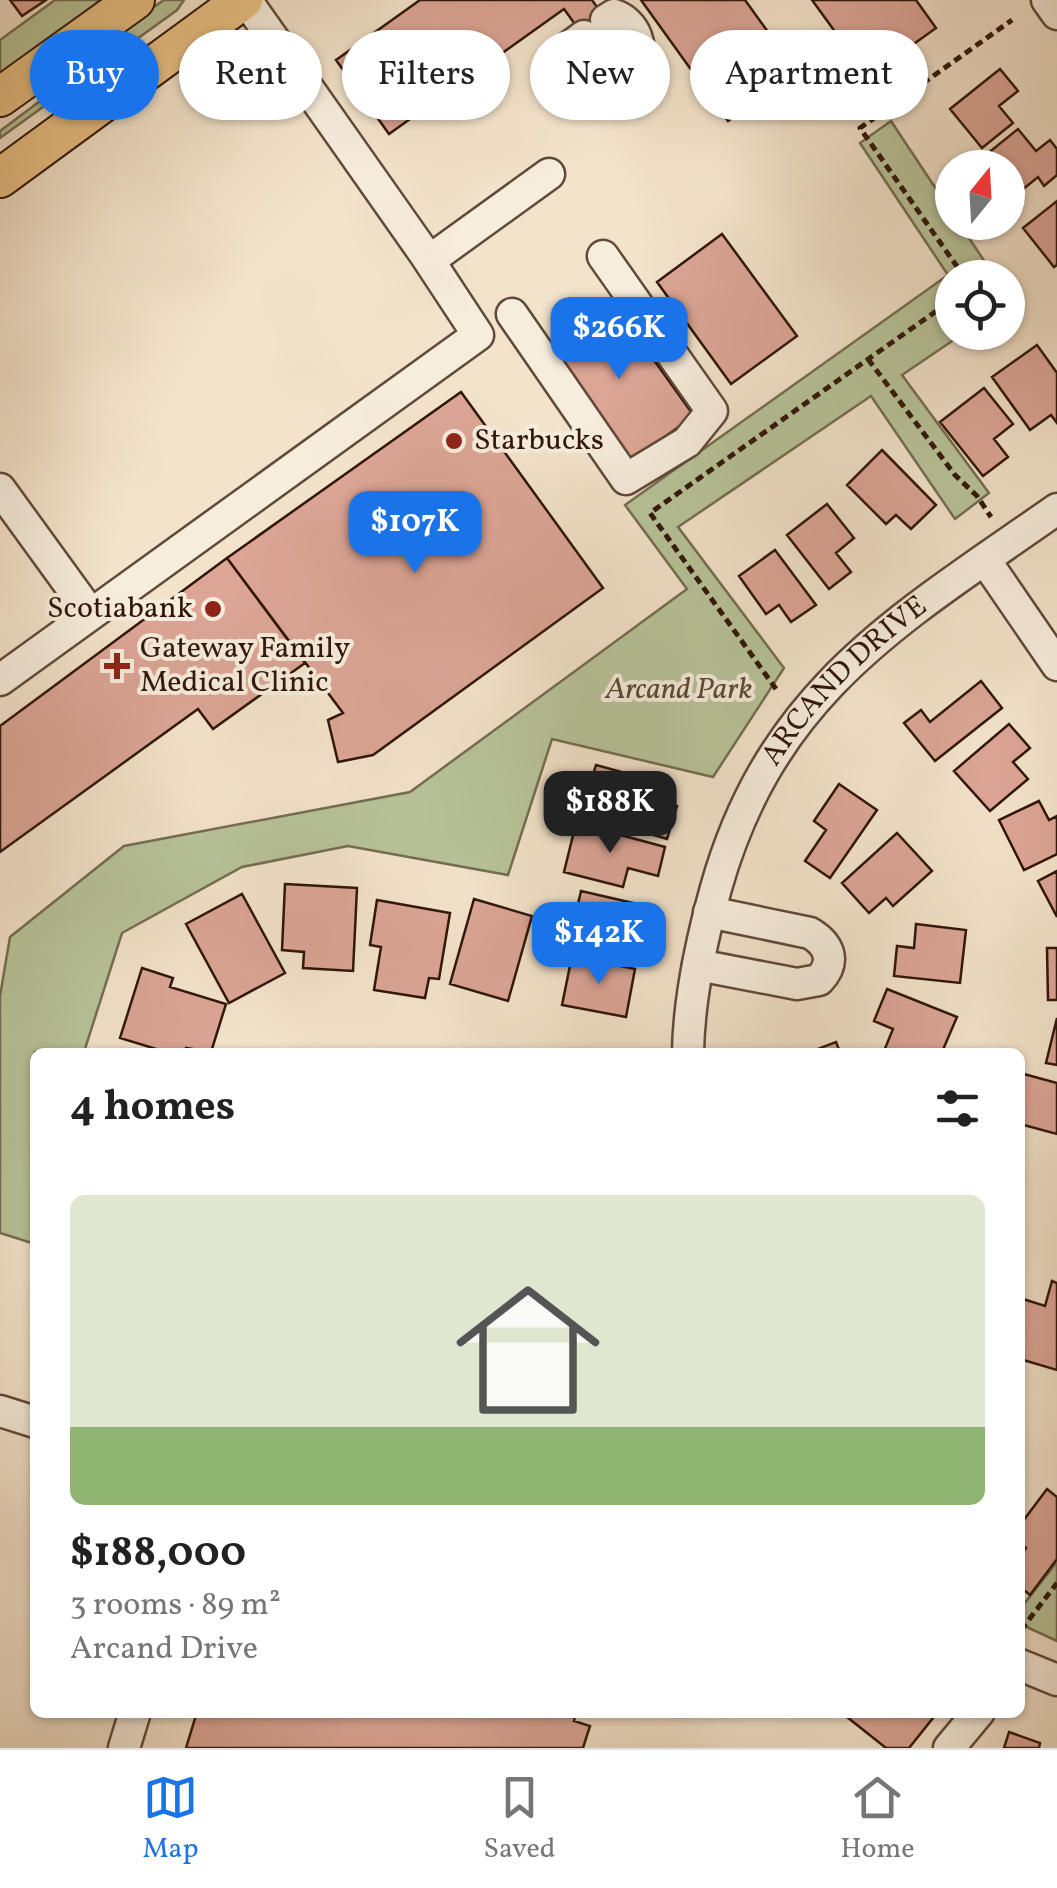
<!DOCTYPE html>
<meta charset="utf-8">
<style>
body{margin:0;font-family:Vollkorn,serif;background:#f6f6f6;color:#222;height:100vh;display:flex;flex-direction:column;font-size:38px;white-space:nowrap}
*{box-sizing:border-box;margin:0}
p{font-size:32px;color:#767676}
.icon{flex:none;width:55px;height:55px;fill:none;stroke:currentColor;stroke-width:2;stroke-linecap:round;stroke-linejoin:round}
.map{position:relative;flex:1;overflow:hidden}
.details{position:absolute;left:30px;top:1048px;width:995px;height:670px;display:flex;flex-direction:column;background:#fff;border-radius:15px;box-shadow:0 2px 8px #0004}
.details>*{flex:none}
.top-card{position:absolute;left:30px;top:30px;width:998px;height:90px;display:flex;gap:20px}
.needle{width:65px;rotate:18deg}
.tools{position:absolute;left:935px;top:150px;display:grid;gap:20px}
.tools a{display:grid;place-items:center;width:90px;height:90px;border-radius:50%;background:#fff;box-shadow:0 2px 8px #0004;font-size:50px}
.price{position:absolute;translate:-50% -85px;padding:0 22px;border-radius:20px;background:#1a73e8;color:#fff;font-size:32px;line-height:65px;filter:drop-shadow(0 2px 5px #0008)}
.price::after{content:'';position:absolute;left:50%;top:60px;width:30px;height:22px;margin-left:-15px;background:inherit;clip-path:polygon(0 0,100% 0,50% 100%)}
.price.active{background:#222;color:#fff}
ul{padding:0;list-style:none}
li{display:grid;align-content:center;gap:20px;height:530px;padding:0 40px}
li span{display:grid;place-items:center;height:310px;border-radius:15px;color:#555}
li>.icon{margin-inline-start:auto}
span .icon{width:180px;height:180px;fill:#fffc;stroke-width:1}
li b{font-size:42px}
h2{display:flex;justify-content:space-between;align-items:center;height:120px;padding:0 40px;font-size:42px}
.chip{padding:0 35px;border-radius:45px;background:#fff;box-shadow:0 2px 8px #0004;font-size:35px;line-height:90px}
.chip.active{background:#1a73e8;color:#fff}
.tabs{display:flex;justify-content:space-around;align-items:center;height:140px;border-top:2px solid #e0e0e0;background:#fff;font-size:28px;color:#767676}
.tabs a{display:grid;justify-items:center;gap:5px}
.tabs .active{color:#1a73e8}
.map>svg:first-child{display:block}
.green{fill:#b8c49a;stroke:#746d52;stroke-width:2.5}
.building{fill:#dca596;stroke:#2f1609;stroke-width:2.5}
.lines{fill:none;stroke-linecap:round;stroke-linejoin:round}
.minor-casing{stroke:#60493a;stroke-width:35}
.major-casing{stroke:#2f1609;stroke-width:42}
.path{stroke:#2f1609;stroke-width:5;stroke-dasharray:8 5;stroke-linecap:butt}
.minor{stroke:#f7eddd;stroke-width:30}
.major{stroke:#eac286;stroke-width:38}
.poi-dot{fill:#8f2418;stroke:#f7eddd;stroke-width:4}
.labels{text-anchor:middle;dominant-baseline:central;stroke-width:8;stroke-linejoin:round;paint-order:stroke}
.poi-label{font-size:30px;fill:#2f1609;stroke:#f7eddd;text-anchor:start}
.street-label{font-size:30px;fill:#2f1609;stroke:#f7eddd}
.park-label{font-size:30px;font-style:italic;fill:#584a34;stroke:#f7eddd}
</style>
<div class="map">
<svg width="1057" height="1748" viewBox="0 0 1057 1748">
<rect width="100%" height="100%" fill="#f3e3cb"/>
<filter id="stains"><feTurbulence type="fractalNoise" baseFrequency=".002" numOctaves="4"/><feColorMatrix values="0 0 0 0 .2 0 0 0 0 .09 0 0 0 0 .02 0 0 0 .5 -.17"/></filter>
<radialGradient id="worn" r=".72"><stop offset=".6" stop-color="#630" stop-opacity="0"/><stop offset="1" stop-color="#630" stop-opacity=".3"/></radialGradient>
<path class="green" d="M55 0H105L0 76V40Z
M164 0H184L177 10 0 138V131L52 92 126 26Z
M891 121 952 213V222L959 223 995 277 952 278V332L964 333 902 375 989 493 955 519 871 396 678 527 784 668 713 777 552 739 508 875 348 846 242 867 122 933 84 1052H35V1244L0 1233V996L10 937 124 846 410 792 687 589 625 505 948 275 860 143Z
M1057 1562V1641L1020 1624V1609Z"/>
<path class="building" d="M10 0H46L22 16Z
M420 0H592L620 40 598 56 564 9 389 134 336 60Z
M641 0H745L797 72 728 121Z
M812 0H916L936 28 868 77Z
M1000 69 1018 91 999 106 1013 123 982 148 950 109Z
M1018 129 1036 151 1050 140 1057 149V175L1044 186 1038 177 1012 198 1008 193V168H993L996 165 987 154Z
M1057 201V265L1054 267 1023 228Z
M722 234 797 336 731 384 657 282Z
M611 300 694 416 628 463 545 348Z
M1037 345 1057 373V423L1051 415 1030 430 992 377Z
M984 388 1013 424 994 439 1008 457 983 476 940 422Z
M461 392 603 588 373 755 338 762 328 720 343 713 227 558Z
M882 450 936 505 911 529 896 515 886 524 847 485Z
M827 504 854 538 836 553 851 572 829 589 787 535Z
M775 550 816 605 791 622 779 605 766 614 739 576Z
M227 558 305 663 213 729 198 709 0 852V726Z
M981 681 1002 708 935 761 904 723 921 710 930 722Z
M1009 724 1030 748 1013 762 1028 779 990 811 954 771Z
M596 765 622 772 619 781 658 793 656 799 677 806 667 839 581 814Z
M839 784 877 810 830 878 805 861 826 830 814 821Z
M1039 801 1049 820 1057 816V854L1024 870 999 820Z
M576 823 665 847 658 876 628 868 623 887 564 872Z
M897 833 932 871 893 906 886 898 869 913 842 883Z
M1057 871V917L1038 881Z
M285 884 357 888 353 971 303 968 304 952 282 950Z
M581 891 646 906 634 959 569 943Z
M242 894 285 973 229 1003 186 924Z
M474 899 532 916 508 1001 450 984Z
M377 900 450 913 439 979 429 978 425 998 374 990 381 947 370 945Z
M916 924 966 930 960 983 894 976 897 946 914 948Z
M1047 948H1057V1000H1048Z
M572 956 635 969 626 1017 562 1005Z
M142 968 173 978 170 987 226 1004 211 1052 186 1048 185 1052H166L120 1038Z
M887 989 957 1017 942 1052 884 1051 893 1029 874 1021Z
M1057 1018V1065L1046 1063Z
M836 1042 840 1052H810Z
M1024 1074 1057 1083V1134L1020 1124V1090Z
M1052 1281 1057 1283V1370L1020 1359V1298L1045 1306Z
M1047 1489 1057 1497V1559L1030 1595 1020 1587V1556L1026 1548 1020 1543V1525Z
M197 1712H576L574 1721 590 1726 583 1748H186Z
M851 1712H936L937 1713 909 1748H886L847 1717Z
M1009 1732 1040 1743 1039 1748H1004Z"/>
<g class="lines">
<g class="minor-casing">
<g id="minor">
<path d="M1047 0 1057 14"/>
<path d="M606 20 614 15C635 22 646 48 633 68 629 75 620 81 615 86"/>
<path d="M571 65 565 50 584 36"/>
<path d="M430 260 549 174"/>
<path d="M512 314 626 479 687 442 712 411 603 256"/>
<path d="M0 489 90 613"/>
<path d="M985 560 1057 665"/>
<path d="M0 680 478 335 424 253 246 0"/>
<path d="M698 965 797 984 819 980C836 962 830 945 810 933L709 912"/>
<path id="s1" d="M688 1052C689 997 701 942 716 888 772 690 899 620 1057 509"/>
<path d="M0 1411 35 1422"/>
<path d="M1020 1665 1057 1680"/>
<path d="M124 1748 135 1712"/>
<path d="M949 1748 979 1712"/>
</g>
</g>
<g class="major-casing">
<path id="major" d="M0 97 135 0
M0 178 243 0"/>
</g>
<path class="path" d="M965 278 860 128 1012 20
M868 359 955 475 977 496 991 517
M776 689 650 513 952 300
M1021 1630 1057 1583"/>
<use href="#minor" class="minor"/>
<use href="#major" class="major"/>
</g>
<g class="poi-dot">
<circle cx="454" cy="441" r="10"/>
<circle cx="213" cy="609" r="10"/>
<path d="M112 651h10v10h10v10h-10v10h-10v-10h-10v-10h10z"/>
</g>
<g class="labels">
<g class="poi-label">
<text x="474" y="441">Starbucks</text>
<text x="193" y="609" text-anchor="end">Scotiabank</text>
<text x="140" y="649">Gateway Family<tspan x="140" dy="34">Medical Clinic</tspan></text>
</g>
<g class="street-label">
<text stroke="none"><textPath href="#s1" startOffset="415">ARCAND DRIVE</textPath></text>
</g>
<g class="park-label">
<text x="679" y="690">Arcand Park</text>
</g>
</g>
<rect width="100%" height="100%" filter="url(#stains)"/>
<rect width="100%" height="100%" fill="url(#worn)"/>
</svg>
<div class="tools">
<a><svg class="needle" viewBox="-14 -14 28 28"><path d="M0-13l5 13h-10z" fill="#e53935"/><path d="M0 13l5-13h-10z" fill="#767676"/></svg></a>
<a><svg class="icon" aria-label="locate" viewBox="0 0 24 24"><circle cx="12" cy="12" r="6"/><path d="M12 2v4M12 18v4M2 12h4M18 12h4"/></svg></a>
</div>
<b class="price" style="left:619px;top:382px">$266K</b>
<b class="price" style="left:415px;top:576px">$107K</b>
<b class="price active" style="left:610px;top:856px">$188K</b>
<b class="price" style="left:599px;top:987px">$142K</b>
<div class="top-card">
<a class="chip active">Buy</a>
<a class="chip">Rent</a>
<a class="chip">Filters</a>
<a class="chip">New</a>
<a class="chip">Apartment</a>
</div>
<section class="details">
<h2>4 homes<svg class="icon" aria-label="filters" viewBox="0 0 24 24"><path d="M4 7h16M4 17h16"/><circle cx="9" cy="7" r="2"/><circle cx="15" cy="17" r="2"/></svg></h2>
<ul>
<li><span style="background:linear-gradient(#dfe7d0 75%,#8fb573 0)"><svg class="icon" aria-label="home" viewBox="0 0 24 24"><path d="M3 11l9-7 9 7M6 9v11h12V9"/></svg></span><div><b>$188,000</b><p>3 rooms · 89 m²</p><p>Arcand Drive</p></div></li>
</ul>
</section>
</div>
<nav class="tabs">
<a class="active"><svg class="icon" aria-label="map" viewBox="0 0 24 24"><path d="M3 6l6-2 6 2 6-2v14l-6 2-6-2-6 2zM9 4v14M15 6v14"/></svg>Map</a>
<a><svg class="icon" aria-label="saved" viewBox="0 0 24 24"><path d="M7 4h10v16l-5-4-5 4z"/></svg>Saved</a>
<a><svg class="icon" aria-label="home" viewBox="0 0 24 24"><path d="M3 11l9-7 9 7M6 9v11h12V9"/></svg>Home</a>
</nav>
